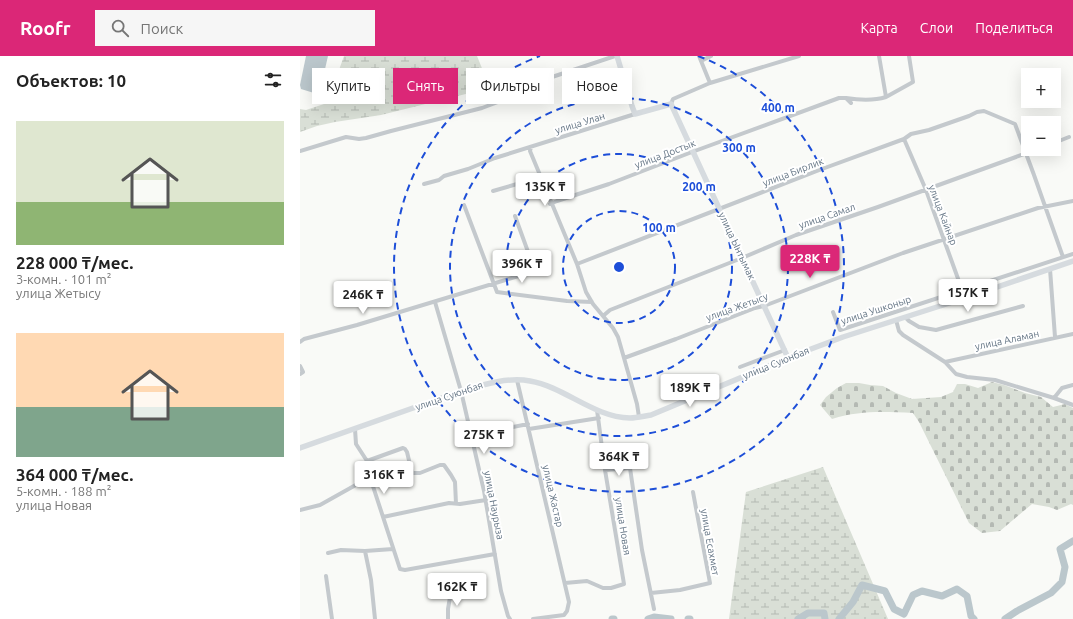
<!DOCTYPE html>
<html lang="ru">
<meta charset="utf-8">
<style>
body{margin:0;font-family:Ubuntu,sans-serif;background:#f6f6f6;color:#222;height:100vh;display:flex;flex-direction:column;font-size:15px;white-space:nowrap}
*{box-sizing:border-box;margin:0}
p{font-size:13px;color:#767676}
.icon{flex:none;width:22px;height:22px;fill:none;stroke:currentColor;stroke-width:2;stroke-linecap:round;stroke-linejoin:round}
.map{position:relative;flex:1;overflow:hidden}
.side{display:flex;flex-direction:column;background:#fff;width:300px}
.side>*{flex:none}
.top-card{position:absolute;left:12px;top:12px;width:380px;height:36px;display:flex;gap:8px}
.buttons{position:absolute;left:721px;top:12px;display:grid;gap:8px}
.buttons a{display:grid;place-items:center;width:40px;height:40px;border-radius:0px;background:#fff;box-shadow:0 4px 16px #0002;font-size:20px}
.price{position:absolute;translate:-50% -34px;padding:0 9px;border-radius:4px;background:#fff;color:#222;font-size:13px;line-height:26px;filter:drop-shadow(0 1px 2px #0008)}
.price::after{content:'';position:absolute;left:50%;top:24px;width:12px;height:9px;margin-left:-6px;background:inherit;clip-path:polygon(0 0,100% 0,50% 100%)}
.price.current{background:#db2777;color:#fff}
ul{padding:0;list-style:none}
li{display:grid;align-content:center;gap:8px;height:212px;padding:0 16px}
li span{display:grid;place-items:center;height:124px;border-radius:0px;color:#555}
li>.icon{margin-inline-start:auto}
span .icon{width:72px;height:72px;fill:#fffc;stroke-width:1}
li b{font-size:17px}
h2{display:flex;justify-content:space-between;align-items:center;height:48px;padding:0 16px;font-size:17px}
.chip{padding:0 14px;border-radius:0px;background:#fff;box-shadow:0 4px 16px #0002;font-size:14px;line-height:36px}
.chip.current{background:#db2777;color:#fff}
header{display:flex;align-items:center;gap:24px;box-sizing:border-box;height:56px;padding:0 20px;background:#db2777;color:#fff}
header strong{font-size:19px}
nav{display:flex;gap:22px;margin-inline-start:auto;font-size:14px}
.search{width:280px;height:36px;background:#f6f6f6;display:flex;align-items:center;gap:10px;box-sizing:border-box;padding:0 14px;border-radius:0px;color:#767676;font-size:15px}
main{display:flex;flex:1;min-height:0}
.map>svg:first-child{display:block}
.wetland{fill:url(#wetland-marsh)}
.cemetery{fill:url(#cemetery-stones)}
.water{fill:#bbc7cc}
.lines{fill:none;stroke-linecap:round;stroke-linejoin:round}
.river{stroke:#bbc7cc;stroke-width:7}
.street{stroke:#c4c9cd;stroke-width:4}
.secondary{stroke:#d6dbdf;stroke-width:5.5}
.ring{fill:none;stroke:#1d4ed8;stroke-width:2;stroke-dasharray:7 5}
.labels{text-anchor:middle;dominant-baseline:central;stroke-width:4;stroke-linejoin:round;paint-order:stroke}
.street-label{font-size:10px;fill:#637484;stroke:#fff}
.centre{fill:#1d4ed8;stroke:#fff;stroke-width:2}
.ring-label{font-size:12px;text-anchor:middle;font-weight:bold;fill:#1d4ed8;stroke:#fff;stroke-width:4;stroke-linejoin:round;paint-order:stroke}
</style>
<header>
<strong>Roofr</strong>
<div class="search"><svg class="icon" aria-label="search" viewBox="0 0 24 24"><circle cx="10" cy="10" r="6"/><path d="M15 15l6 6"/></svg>Поиск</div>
<nav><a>Карта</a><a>Слои</a><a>Поделиться</a></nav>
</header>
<main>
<section class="side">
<h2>Объектов: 10<svg class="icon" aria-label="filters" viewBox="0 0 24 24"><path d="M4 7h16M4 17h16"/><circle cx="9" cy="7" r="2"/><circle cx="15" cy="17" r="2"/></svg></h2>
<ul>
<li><span style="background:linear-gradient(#dfe7d0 65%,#8fb573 0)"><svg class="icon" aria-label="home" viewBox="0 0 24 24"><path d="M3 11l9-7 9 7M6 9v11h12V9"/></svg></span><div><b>228 000 ₸/мес.</b><p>3-комн. · 101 m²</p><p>улица Жетысу</p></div></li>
<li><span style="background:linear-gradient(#ffd9b3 60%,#7fa58c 0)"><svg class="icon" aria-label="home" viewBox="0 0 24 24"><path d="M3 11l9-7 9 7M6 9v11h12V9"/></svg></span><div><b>364 000 ₸/мес.</b><p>5-комн. · 188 m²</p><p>улица Новая</p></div></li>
</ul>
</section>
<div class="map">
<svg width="773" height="563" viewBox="0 0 773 563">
<defs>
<pattern id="wetland-marsh" width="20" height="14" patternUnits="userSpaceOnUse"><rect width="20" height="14" fill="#d9dfd6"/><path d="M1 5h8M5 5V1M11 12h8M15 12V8" fill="none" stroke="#b4b9b3"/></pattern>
<pattern id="cemetery-stones" width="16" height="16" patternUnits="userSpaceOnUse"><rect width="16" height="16" fill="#d9dfd6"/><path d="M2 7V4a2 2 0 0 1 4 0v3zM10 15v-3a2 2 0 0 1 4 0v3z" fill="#b4b9b3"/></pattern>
</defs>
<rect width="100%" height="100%" fill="#f9faf7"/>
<path class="wetland" d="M44 0H177L190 32 81 59 35 66 17 70 0 76V53L6 54 27 47Z
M523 411 588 563H429L446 436Z"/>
<path class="cemetery" d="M692 326 704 329 725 337 741 341 753 351 765 348 773 352V449L771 448 757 454 749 451 732 448 700 475 682 477 669 467 619 366 613 357C584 356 561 354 532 363L520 349 526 341 537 332 546 327H559L570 329 583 330 596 337 612 343 641 341 653 336 657 328H665L678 332Z"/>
<path class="water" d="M6 0H28L20 35 14 37 1 33 0 29Z"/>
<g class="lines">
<path class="river" d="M312 563H314
M348 563 354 561 371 563
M388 563H390
M498 563 508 557H524L525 563
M539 563 553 546 562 529 585 535 594 553 604 558 613 539 622 535 642 540 657 533 667 540 671 560 674 563
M705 563 717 555 751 537 762 526 765 511 760 493 773 485"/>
<path class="street" d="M399 0 410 27
M401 5 411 0
M586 41 613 26 609 0
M546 42C559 44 573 45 586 41L579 0
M371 48 373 43 410 27 499 0
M604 83 626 134 665 242
M754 87 769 81
M231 91 230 95 277 208 286 236 293 248 313 272 318 281 324 302
M0 95 46 81 59 83 66 82 91 75 182 52 198 46 204 40 216 33 315 0
M124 128 139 124 144 120 168 113 195 102 335 58
M193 135 241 121
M250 148 257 145 309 128 392 96 539 42H546L551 47
M164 149 197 236 267 245 292 246
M277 208 522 113 604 83 611 78 629 74 669 60 677 56 684 55 715 68 734 119 763 201
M750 213 755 281
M135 246 161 335 184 435 201 535 208 560 210 563
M533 256 540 274 773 198
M303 260 310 254 442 202 496 179 578 151 738 93
M608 260 607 263 609 265 619 271 636 274 723 250
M596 264 599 275 603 279 645 306 656 318 667 321 695 324 754 342 773 349
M0 286 4 283 57 269 235 215 215 160
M645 306 773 278
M0 310 3 316 0 318
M440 311 485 294
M217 324 269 546 267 555 264 559 233 563
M754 342 762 332 773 329
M339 361 337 348 324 302 376 283 455 252 464 250 603 197 738 152 773 145
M55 373 56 388 67 405 69 418 100 513 105 514 195 498
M229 373 299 362
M206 389 203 373 228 368
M330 390V412L342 494 354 553
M67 405 103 392 105 393 107 396 112 417
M305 414 330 412
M0 454 20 449 70 421H82L112 417H120L140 409H144L151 419 155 426 156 448
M83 461 149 447 160 448 186 444
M65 495 71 524 75 563
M28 497 41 494 65 495 93 493
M26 520 32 563
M265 527 287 525 303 532H311L324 528 305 414 297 354
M351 537 380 534 410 527 393 436
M148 563V553L150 541"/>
<path class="secondary" d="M317 0 332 50 335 58 371 48 488 302
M0 392 164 334C185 328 209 321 230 325 265 331 293 361 330 362 337 362 344 360 351 359L495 299 543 281 665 242 773 205"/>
</g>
<g class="ring">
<circle cx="319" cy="211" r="56"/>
<circle cx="319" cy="211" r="113"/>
<circle cx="319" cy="211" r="169"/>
<path d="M398 0A225 225 0 1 1 240 0"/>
</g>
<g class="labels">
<g class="street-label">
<text transform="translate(280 67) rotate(-17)">улица Улан</text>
<text transform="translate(365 98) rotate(-21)">улица Достык</text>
<text transform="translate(493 116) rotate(-21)">улица Бирлик</text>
<text transform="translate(643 159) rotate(69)">улица Кайнар</text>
<text transform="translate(527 160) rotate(-19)">улица Самал</text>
<text transform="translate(437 190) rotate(65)">улица Ынтымак</text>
<text transform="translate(437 251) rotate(-20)">улица Жетысу</text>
<text transform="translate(576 254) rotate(-18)">улица Ушконыр</text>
<text transform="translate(707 284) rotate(-12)">улица Аламан</text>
<text transform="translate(476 307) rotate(-22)">улица Суюнбая</text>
<text transform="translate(149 340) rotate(-19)">улица Суюнбая</text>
<text transform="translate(253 440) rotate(77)">улица Жастар</text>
<text transform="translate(194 449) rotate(79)">улица Наурыза</text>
<text transform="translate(323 470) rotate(81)">улица Новая</text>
<text transform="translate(410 486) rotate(80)">улица Есахмет</text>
</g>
</g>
<circle cx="319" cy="211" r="6" class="centre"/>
<g class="ring-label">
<text x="478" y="56">400 m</text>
<text x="439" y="96">300 m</text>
<text x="399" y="135">200 m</text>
<text x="359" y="176">100 m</text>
</g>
</svg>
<div class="buttons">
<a>+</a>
<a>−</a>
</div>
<b class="price" style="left:245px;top:151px">135K ₸</b>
<b class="price current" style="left:510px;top:223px">228K ₸</b>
<b class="price" style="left:222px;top:228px">396K ₸</b>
<b class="price" style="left:668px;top:257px">157K ₸</b>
<b class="price" style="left:63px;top:259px">246K ₸</b>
<b class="price" style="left:390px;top:352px">189K ₸</b>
<b class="price" style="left:184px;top:399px">275K ₸</b>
<b class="price" style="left:319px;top:421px">364K ₸</b>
<b class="price" style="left:84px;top:439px">316K ₸</b>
<b class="price" style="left:157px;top:551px">162K ₸</b>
<div class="top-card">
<a class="chip">Купить</a>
<a class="chip current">Снять</a>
<a class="chip">Фильтры</a>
<a class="chip">Новое</a>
</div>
</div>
</main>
